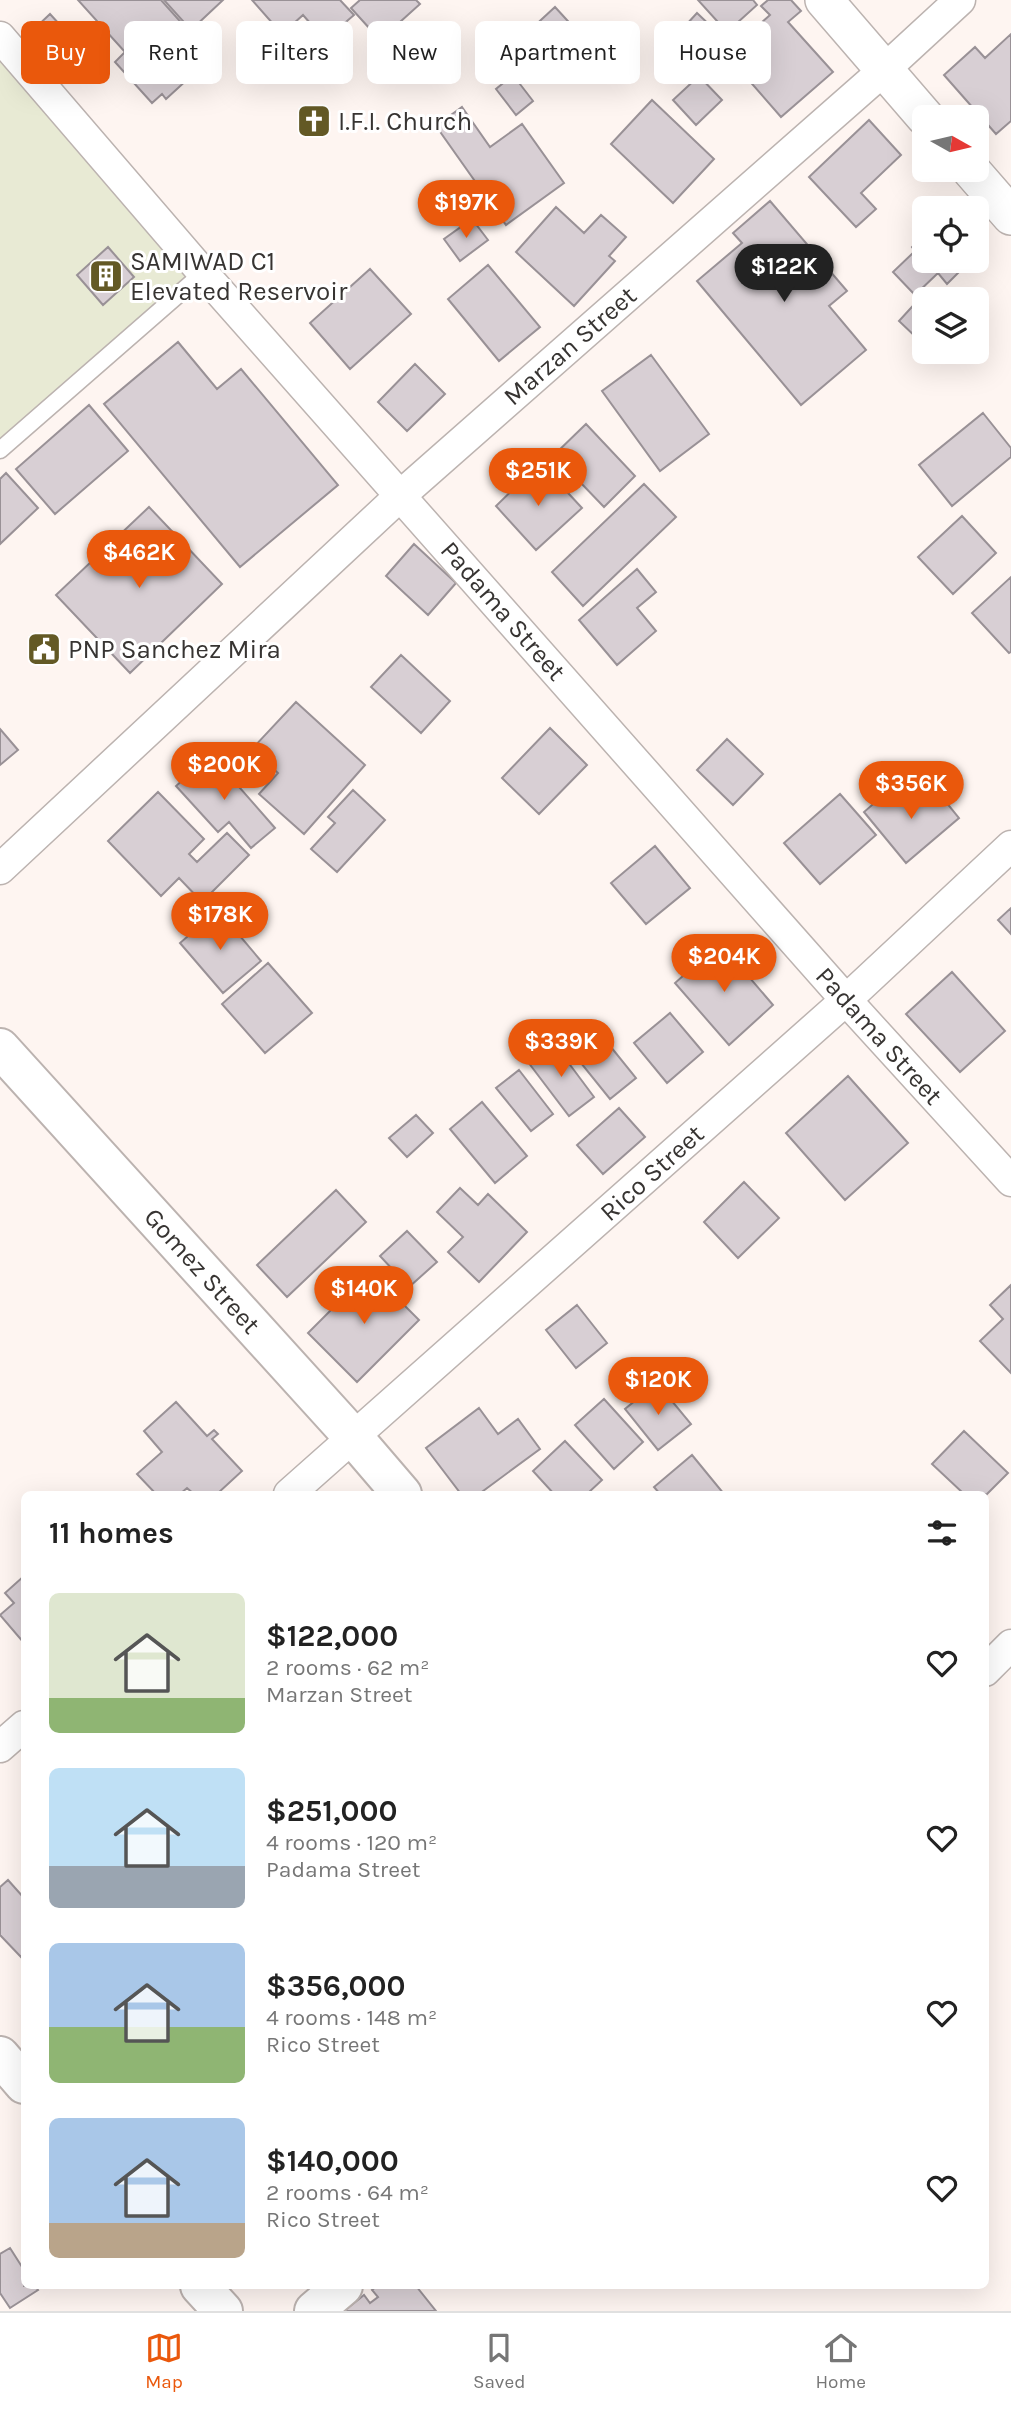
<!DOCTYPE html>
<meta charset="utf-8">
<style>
body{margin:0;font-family:Karla,sans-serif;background:#f6f6f6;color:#222;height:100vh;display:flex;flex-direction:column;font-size:26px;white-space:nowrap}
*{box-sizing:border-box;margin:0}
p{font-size:23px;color:#767676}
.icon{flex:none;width:38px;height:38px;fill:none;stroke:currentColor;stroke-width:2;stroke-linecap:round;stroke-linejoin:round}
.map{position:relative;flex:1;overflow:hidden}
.side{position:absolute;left:21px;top:1491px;width:968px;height:798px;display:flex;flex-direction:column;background:#fff;border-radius:10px;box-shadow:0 7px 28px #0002}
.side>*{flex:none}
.hud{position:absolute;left:21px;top:21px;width:970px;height:63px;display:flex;gap:14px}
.needle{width:46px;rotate:98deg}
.fabs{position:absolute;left:912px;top:105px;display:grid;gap:14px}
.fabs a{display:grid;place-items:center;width:77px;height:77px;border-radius:10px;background:#fff;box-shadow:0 7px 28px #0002;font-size:35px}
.price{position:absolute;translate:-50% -60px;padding:0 16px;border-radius:24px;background:#ea580c;color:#fff;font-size:23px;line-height:46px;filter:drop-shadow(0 2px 4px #0008)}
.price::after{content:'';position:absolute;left:50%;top:42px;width:21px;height:16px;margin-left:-10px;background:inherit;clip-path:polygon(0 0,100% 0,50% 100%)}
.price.active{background:#222;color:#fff}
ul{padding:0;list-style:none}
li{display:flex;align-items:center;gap:21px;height:175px;padding:0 28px}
li span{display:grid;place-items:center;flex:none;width:196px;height:140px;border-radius:10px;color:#555}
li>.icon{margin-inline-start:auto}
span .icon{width:84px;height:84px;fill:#fffc;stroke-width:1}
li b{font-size:30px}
h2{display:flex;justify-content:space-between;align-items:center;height:84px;padding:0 28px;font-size:30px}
.pill{padding:0 24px;border-radius:10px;background:#fff;box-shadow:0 7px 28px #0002;font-size:24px;line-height:63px}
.pill.active{background:#ea580c;color:#fff}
.tabs{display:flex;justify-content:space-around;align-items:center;height:98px;border-top:2px solid #e0e0e0;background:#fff;font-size:19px;color:#767676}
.tabs a{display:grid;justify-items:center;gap:4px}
.tabs .active{color:#ea580c}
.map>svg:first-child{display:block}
.green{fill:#e8ead4}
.building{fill:#d8cfd4;stroke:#999196;stroke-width:2}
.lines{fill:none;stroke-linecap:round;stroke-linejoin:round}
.service-casing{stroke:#bcb3b0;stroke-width:19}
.minor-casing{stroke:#bcb3b0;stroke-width:33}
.tertiary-casing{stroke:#bcb3b0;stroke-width:40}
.secondary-casing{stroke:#bcb3b0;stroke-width:42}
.service{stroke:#fff;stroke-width:16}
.minor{stroke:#fff;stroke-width:30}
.tertiary{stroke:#fff;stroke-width:37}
.secondary{stroke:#fff;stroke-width:38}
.labels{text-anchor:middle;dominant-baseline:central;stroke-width:6;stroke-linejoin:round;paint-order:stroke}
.poi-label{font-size:26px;fill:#373432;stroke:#fff;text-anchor:start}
.street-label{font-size:26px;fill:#373432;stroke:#fff}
</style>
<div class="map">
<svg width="1011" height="2311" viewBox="0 0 1011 2311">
<rect width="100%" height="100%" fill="#fef5f1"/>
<path class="green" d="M0 37 203 273 0 450Z"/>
<path class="building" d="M78 0H161L212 57 166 99 162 94 152 103 115 62 125 52Z
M164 0H223L191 30Z
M252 0H340L354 15 325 40 303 15 282 34Z
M360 0H416L420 4 380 40 351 8Z
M698 0H753L757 5 727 32Z
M768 0H791L801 11 788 22 833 72 781 117 726 54 770 15 761 6Z
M555 7 587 42 549 77 516 43Z
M697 13 717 32 707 43 686 25Z
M50 14 81 48 61 66 31 32Z
M1011 34V121L996 134 944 75 975 47 985 58Z
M513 75 533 101 516 115 496 89Z
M699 76 722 100 696 125 673 100Z
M652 100 714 159 673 203 611 144Z
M462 107 490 147 522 124 564 183 506 225 436 126Z
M869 120 901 155 861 193 876 209 856 227 809 177Z
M770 201 847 291 829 306 866 350 801 405 697 281 742 243 733 233Z
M556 207 584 233 601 215 626 237 609 256 615 261 574 306 516 252Z
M472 219 488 240 460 261 444 239Z
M924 235V261H970L947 284 938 273 915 295 893 272 915 251 912 247Z
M108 247 134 277 103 305 77 275Z
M488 265 540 327 499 361 448 299Z
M370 269 411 314 350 369 310 323Z
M921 297 924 300V334L919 340 899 321Z
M178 342 217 389 241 369 338 485 240 567 104 404Z
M651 355 709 434 660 471 602 391Z
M415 364 445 394 407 431 378 402Z
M89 405 128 451 55 514 16 469Z
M983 413 1011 448V457L952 506 919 465Z
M586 424 635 476 604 507 554 455Z
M534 469 548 485 555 479 582 508 536 550 496 506Z
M6 473 38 508 0 544V479Z
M644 484 676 517 583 606 552 572Z
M149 507 222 584 130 673 56 595Z
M962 516 996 553 953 594 918 557Z
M414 544 456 583 428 615 386 576Z
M637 569 656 592 637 608 656 631 617 665 579 620Z
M1011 577V652L1009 653 972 613Z
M401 655 450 701 421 733 371 687Z
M296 702 365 765 304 834 259 794 278 773 252 749Z
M550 728 587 765 539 814 502 778Z
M0 729 18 750 0 765Z
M727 739 763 774 733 805 697 770Z
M211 755 275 828 251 848 229 822 218 832 176 786Z
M894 786 910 806 933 786 959 818 906 863 864 812Z
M353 790 385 820 337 872 311 849 335 823 328 817Z
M158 792 204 839 189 854 197 862 227 833 249 855 202 902 179 878 161 896 108 841Z
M840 794 876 835 820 884 784 843Z
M655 846 690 888 646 924 611 883Z
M1011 908V934L998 920Z
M218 910 261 961 223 993 180 943Z
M720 943 773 1005 729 1045 675 983Z
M268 963 312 1013 265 1053 222 1004Z
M952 972 1005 1031 960 1072 906 1014Z
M670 1013 703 1052 667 1083 634 1043Z
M594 1026 636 1078 610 1099 568 1047Z
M553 1042 594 1097 569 1116 528 1062Z
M519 1070 553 1114 531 1131 496 1088Z
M848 1076 908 1143 845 1200 786 1133Z
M482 1102 527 1156 495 1183 450 1129Z
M619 1108 645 1137 603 1174 577 1145Z
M416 1115 433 1133 407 1157 389 1138Z
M744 1182 779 1218 738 1258 704 1222Z
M460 1188 478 1205 488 1194 527 1232 479 1282 448 1252 463 1237 437 1212Z
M336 1190 366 1222 287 1297 257 1265Z
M407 1231 437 1262 409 1287 380 1256Z
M370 1271 419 1320 357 1382 308 1333Z
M1011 1285V1373L980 1341 1003 1319 990 1305Z
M577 1305 607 1343 576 1368 546 1330Z
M657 1383 691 1424 658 1450 625 1409Z
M604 1399 643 1442 614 1469 575 1425Z
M176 1402 207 1436 214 1430 218 1434 212 1439 242 1471 217 1494H194L187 1488 180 1494H156L137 1474 162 1452 144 1431Z
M479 1408 498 1434 518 1419 540 1449 479 1494H461L426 1448Z
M964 1431 1008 1473 985 1496V1494H964L932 1464Z
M565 1441 602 1480 587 1494H554L533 1471Z
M692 1455 724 1494H660L654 1487Z
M24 1576V1643L0 1615 14 1603 5 1593Z
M8 1880 24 1898V1954L21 1957 0 1935V1887Z
M10 2248 24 2270V2286H35L38 2290 10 2308 0 2293V2254Z
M377 2286H416L436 2311H344L364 2295 370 2303 378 2297 372 2290Z"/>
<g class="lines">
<g class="service-casing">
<path id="service" d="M0 450 203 273"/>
</g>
<g class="minor-casing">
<path id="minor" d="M0 37 203 273 846 1000 1011 1181
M0 869 401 495 884 70 960 0
M289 1494 846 1000 1011 846
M985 1671 1011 1645
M0 1747 24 1726"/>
</g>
<g class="tertiary-casing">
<path id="tertiary" d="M824 0 925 117
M971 170 1011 216"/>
</g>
<g class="secondary-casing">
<path id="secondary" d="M0 1048 354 1438 402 1494
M0 2056 24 2084
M200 2286 223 2311
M314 2311 343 2286"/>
</g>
<use href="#service" class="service"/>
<use href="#minor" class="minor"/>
<use href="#tertiary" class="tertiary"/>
<use href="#secondary" class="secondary"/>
</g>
<defs>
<g id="church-square" transform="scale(1.75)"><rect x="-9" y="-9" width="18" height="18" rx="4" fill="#635925" stroke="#fff"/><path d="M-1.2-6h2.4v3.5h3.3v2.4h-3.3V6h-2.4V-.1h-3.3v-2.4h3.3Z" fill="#fff"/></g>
<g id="building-square" transform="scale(1.75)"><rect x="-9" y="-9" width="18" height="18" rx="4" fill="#635925" stroke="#fff"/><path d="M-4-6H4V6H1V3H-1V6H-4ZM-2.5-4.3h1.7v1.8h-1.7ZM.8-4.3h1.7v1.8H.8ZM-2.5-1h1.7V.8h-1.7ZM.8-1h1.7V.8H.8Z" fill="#fff"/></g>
<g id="civic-square" transform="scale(1.75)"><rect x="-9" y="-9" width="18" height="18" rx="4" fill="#635925" stroke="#fff"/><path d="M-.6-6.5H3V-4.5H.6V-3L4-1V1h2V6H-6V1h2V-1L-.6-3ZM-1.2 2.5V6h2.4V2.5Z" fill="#fff"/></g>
</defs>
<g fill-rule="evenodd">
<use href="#church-square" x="314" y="121"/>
<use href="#building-square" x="106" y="276"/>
<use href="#civic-square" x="44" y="649"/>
</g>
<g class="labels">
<g class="poi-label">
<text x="338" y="121">I.F.I. Church</text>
<text x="130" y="261">SAMIWAD C1<tspan x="130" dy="30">Elevated Reservoir</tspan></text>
<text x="68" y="649">PNP Sanchez Mira</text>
</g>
<g class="street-label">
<text transform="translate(570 346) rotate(-41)">Marzan Street</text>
<text transform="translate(503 611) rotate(49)">Padama Street</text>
<text transform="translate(879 1036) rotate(48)">Padama Street</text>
<text transform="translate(652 1173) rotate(-42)">Rico Street</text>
<text transform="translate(202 1271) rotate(48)">Gomez Street</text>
</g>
</g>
</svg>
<div class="fabs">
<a><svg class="needle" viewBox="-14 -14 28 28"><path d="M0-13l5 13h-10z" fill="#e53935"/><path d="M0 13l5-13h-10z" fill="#767676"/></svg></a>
<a><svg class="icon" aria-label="locate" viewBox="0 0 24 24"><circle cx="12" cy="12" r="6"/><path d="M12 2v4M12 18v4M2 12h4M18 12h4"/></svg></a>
<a><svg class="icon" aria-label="layers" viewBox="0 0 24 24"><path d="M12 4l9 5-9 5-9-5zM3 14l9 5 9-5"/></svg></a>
</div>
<b class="price" style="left:466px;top:240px">$197K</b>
<b class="price active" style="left:784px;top:304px">$122K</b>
<b class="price" style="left:538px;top:508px">$251K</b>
<b class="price" style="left:139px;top:590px">$462K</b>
<b class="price" style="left:224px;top:802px">$200K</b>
<b class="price" style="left:911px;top:821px">$356K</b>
<b class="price" style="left:220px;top:952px">$178K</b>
<b class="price" style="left:724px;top:994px">$204K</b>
<b class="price" style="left:561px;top:1079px">$339K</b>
<b class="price" style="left:364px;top:1326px">$140K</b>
<b class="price" style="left:658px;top:1417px">$120K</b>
<div class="hud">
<a class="pill active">Buy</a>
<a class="pill">Rent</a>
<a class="pill">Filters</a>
<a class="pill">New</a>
<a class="pill">Apartment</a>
<a class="pill">House</a>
</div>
<section class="side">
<h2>11 homes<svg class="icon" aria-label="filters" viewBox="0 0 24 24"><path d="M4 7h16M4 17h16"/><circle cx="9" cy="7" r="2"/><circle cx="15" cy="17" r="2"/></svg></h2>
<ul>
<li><span style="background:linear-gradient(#dfe7d0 75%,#8fb573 0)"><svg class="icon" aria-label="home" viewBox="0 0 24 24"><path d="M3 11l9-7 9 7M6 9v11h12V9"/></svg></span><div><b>$122,000</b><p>2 rooms · 62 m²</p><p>Marzan Street</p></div><svg class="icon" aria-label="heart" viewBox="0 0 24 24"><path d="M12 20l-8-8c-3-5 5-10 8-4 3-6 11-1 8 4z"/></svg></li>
<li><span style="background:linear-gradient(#bfe0f5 70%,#9aa5b1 0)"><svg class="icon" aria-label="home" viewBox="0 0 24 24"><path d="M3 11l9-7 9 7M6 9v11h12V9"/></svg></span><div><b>$251,000</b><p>4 rooms · 120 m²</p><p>Padama Street</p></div><svg class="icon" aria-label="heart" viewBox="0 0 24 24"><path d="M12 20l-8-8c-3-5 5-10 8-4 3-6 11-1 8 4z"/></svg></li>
<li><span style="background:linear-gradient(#a9c7e8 60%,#8fb573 0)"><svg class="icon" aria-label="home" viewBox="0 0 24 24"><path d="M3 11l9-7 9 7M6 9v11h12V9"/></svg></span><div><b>$356,000</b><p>4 rooms · 148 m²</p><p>Rico Street</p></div><svg class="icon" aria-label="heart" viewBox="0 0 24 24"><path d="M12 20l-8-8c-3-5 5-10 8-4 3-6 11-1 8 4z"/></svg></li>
<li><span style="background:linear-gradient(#a9c7e8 75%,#b9a48a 0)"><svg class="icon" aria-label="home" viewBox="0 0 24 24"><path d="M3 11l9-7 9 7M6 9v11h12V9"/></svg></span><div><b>$140,000</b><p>2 rooms · 64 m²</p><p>Rico Street</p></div><svg class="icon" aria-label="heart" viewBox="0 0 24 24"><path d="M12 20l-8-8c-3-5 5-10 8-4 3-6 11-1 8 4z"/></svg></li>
</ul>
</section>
</div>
<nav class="tabs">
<a class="active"><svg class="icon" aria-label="map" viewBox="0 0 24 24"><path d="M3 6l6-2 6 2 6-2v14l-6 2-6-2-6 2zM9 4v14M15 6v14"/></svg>Map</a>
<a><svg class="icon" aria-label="saved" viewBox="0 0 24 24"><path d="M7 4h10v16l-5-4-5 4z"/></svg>Saved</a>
<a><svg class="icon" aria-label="home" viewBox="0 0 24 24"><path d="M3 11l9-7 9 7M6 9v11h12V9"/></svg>Home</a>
</nav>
